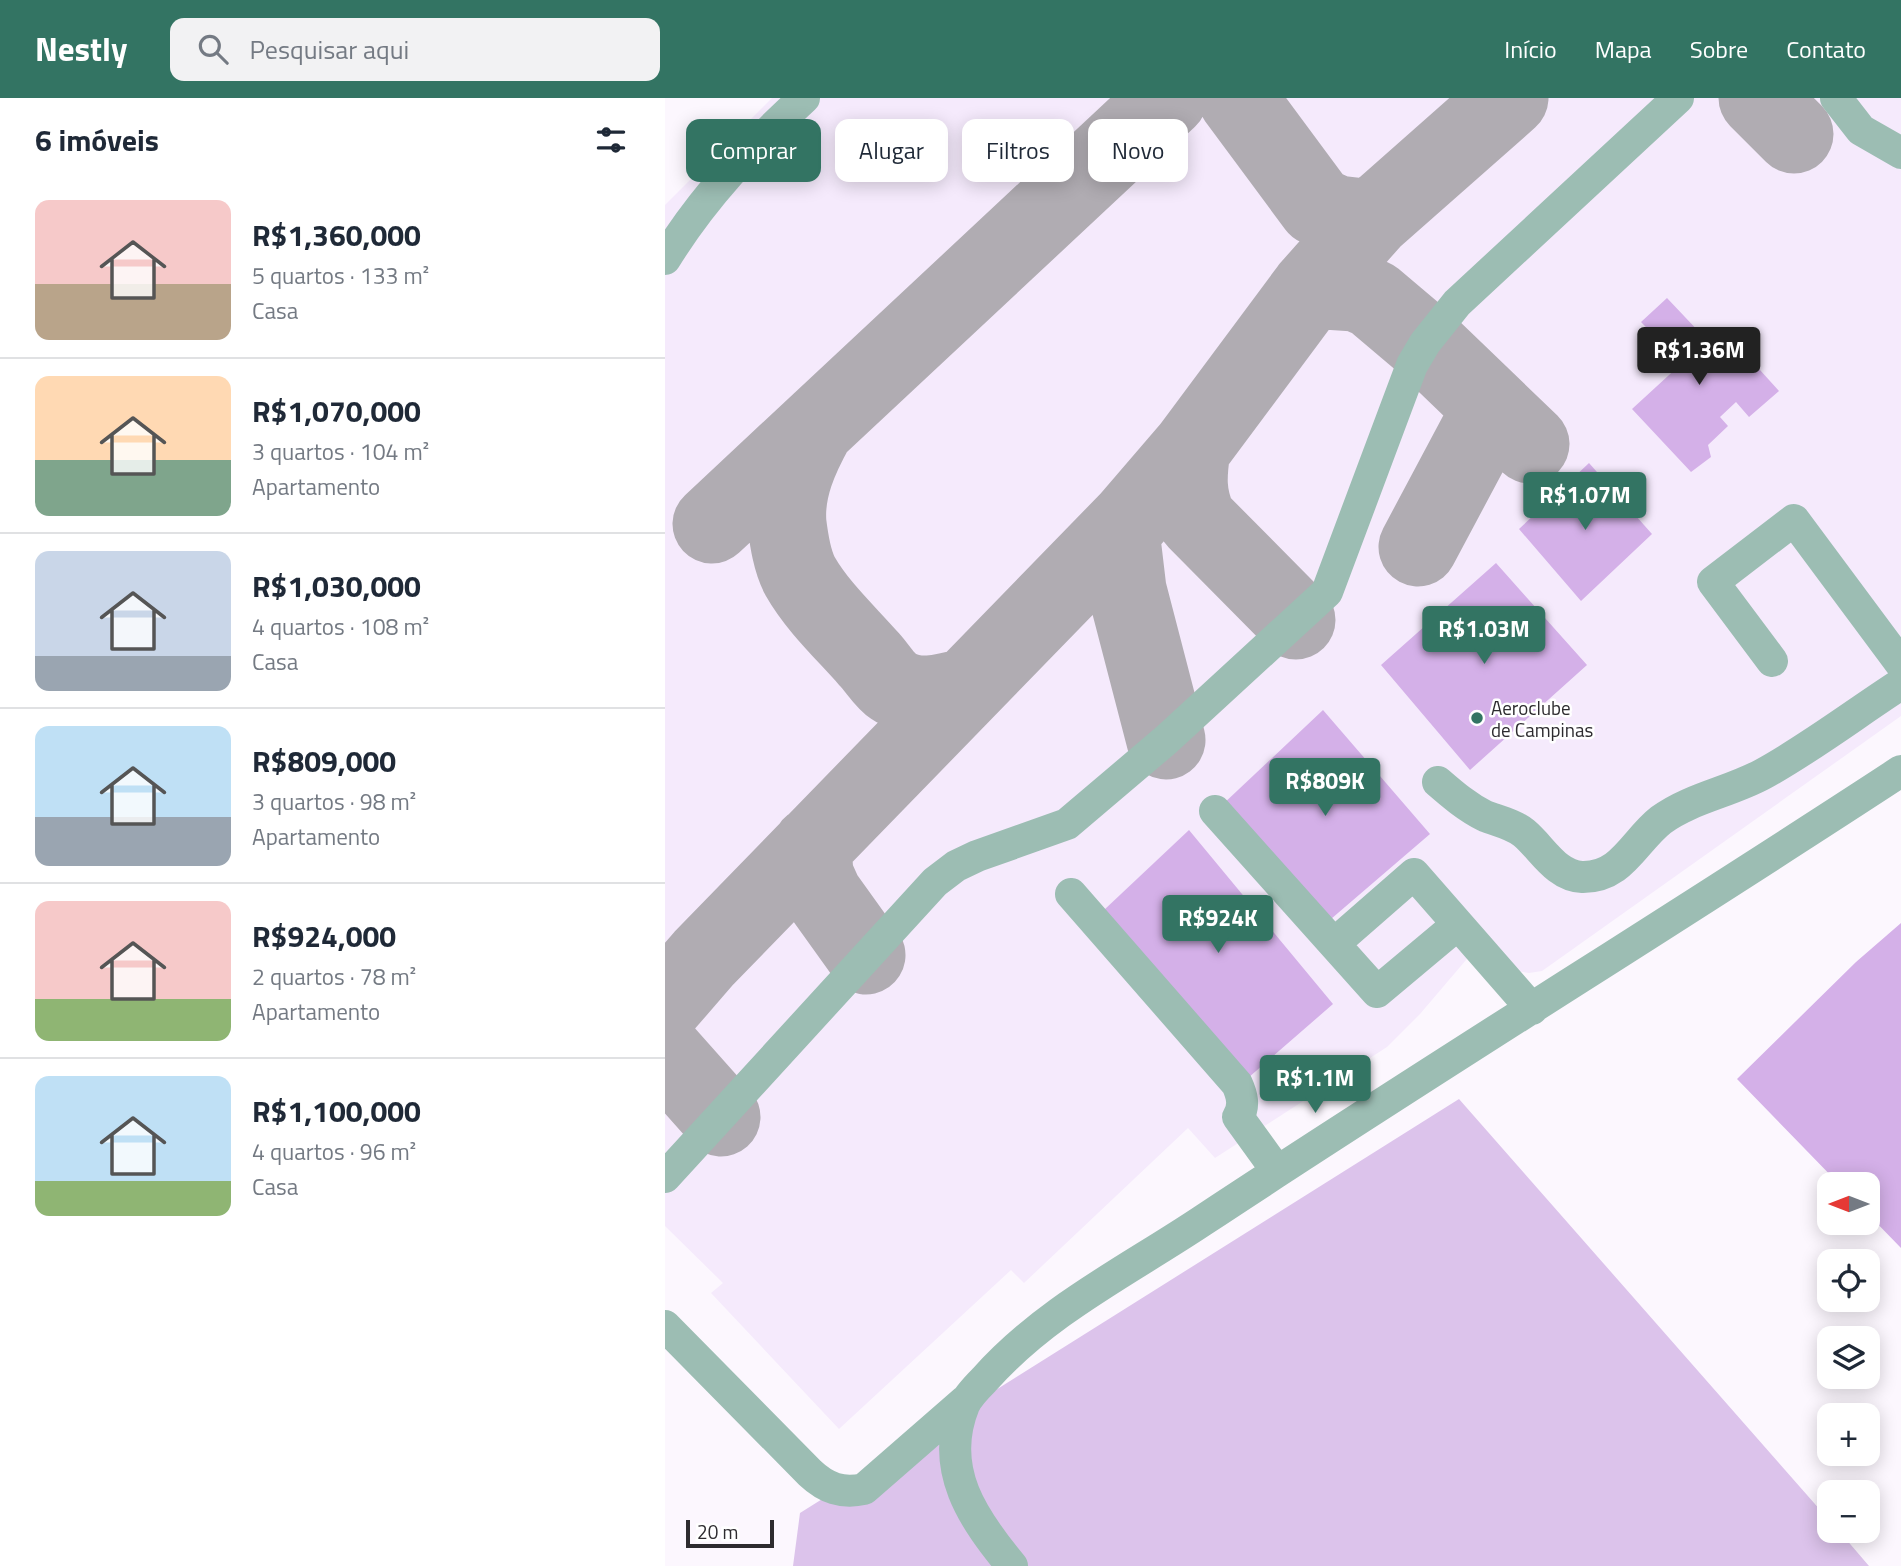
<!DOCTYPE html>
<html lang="pt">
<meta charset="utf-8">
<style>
body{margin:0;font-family:"Titillium Web",sans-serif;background:#f2f2f3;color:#1f2937;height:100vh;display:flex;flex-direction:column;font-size:26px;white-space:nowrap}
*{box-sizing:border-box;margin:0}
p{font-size:23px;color:#747a83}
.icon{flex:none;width:38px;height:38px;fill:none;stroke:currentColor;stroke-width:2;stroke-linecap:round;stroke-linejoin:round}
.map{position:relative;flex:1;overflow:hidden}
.side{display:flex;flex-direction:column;background:#fff;width:665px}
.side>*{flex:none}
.hud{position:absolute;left:21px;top:21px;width:665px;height:63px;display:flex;gap:14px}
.needle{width:46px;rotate:270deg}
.controls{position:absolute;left:1152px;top:1074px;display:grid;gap:14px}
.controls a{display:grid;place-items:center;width:63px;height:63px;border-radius:14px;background:#fff;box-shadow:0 4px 18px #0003;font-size:35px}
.scale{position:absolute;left:21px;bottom:18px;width:88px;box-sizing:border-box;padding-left:7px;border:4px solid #2d2b2f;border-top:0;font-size:19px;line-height:24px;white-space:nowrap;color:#2d2b2f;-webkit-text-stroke:5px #fff;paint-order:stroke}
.price{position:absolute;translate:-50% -60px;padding:0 16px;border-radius:7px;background:#337463;color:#fff;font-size:23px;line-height:46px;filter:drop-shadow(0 2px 4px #0008)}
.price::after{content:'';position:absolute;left:50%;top:42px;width:21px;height:16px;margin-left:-10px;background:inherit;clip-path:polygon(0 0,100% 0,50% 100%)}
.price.current{background:#222;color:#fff}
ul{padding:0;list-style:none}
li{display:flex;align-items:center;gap:21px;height:175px;padding:0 35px}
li+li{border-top:2px solid #e0e1e3}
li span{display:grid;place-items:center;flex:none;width:196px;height:140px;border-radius:14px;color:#555}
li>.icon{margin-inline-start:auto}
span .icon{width:84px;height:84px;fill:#fffc;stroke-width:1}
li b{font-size:30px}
h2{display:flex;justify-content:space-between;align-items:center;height:84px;padding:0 35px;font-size:30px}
.pill{padding:0 24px;border-radius:14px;background:#fff;box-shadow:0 4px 18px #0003;font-size:24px;line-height:63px}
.pill.current{background:#337463;color:#fff}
header{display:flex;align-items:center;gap:42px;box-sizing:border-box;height:98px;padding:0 35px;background:#337463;color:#fff}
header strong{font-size:33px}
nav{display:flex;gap:38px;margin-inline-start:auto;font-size:24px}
.search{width:490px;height:63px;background:#f2f2f3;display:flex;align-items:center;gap:18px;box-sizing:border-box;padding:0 24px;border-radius:14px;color:#747a83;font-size:26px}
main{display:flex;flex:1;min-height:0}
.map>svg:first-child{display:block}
.built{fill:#f5eafc}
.green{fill:#dcc3eb}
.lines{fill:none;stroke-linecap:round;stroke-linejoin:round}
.taxiway{stroke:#b0acb2;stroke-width:79}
.building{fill:#d4b0e8}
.minor{stroke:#9cbdb3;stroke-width:32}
.poi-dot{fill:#337463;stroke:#fff;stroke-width:2.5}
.labels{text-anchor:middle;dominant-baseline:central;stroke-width:5;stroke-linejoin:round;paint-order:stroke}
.poi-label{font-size:19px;fill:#2d2b2f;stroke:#fff;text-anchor:start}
</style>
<header>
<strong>Nestly</strong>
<div class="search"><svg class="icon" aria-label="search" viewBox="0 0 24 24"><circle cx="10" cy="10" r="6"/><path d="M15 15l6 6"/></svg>Pesquisar aqui</div>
<nav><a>Início</a><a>Mapa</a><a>Sobre</a><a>Contato</a></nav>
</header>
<main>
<section class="side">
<h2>6 imóveis<svg class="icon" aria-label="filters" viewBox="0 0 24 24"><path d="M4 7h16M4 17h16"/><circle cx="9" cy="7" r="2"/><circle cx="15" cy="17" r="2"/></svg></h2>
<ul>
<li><span style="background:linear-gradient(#f6c9c9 60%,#b9a48a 0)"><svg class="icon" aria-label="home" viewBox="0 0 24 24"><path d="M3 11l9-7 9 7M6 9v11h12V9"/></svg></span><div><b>R$1,360,000</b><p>5 quartos · 133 m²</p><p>Casa</p></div></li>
<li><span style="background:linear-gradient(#ffd9b3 60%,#7fa58c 0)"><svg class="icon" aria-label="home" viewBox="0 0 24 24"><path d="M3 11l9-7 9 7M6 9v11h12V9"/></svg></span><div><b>R$1,070,000</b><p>3 quartos · 104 m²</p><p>Apartamento</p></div></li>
<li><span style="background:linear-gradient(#c9d6e8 75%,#9aa5b1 0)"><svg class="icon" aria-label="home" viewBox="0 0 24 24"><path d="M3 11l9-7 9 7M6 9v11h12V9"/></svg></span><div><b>R$1,030,000</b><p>4 quartos · 108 m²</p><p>Casa</p></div></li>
<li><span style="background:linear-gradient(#bfe0f5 65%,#9aa5b1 0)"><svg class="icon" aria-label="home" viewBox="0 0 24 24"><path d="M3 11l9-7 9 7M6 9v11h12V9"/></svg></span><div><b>R$809,000</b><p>3 quartos · 98 m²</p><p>Apartamento</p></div></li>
<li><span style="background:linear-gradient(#f6c9c9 70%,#8fb573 0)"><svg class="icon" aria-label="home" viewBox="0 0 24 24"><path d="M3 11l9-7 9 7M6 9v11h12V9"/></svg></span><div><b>R$924,000</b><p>2 quartos · 78 m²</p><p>Apartamento</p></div></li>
<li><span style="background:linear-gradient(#bfe0f5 75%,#8fb573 0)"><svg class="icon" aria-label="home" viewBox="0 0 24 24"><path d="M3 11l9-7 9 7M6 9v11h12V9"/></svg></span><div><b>R$1,100,000</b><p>4 quartos · 96 m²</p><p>Casa</p></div></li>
</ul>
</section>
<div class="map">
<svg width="1236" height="1468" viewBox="0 0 1236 1468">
<rect width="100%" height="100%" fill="#fcf7fe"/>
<path class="built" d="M107 0H1236V618L877 873 864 875 852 873 818 842 755 916 722 949 550 1060 523 1030 359 1185 346 1172 174 1331 46 1195 58 1185 0 1128V107Z"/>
<path class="green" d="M794 1001 1164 1422V1433H1174L1204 1468H128L135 1415Z"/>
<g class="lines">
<path class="taxiway" d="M572 0 652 108 672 117 707 121
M1093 0 1129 36
M645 191 691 194 708 201 760 245 865 346
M150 330C134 359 119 391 122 426 124 442 127 463 135 478 152 508 180 534 203 560 211 568 219 582 228 588 250 603 277 596 300 590
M526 351C522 378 521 397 532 422L631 522
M47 426 503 0
M455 433 462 492 501 642
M753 449 827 310
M147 748 149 777 158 797 201 857
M0 905 39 860 465 422 526 351 645 191 707 121 844 0
M0 956 56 1019"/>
</g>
<path class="building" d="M1002 200 1037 237 1031 244 1036 249 1057 230 1114 293 1084 319 1071 304 1055 319 1063 328 1043 347 1046 359 1026 374 967 311 1028 255 1023 249 1011 260 976 224Z
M924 365 987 436 916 503 854 431Z
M831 465 922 567 805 672 716 567Z
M658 612 765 736 659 827 556 708Z
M524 732 668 906 583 980 439 812Z
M1236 825V1150L1202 1115V1087H1175L1072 981 1191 864Z"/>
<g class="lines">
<path class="minor" d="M1171 0 1196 32 1236 55
M0 161C38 99 86 49 139 0
M1107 563 1048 484 1129 422 1236 566
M773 684C788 697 802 709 820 718 833 723 848 726 859 735 877 750 891 778 917 779 957 780 969 743 996 722 1026 700 1065 694 1098 676 1144 651 1191 615 1236 586
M550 713 712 894 792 827
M406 796 572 986C577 997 580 1008 573 1019L612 1073
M670 845 749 776 867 911
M0 1079 270 784 291 768 312 758 402 726 501 642 662 494 747 267 760 245 792 205 1013 0
M0 1228 145 1375C161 1390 177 1396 199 1391L300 1303
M347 1468C308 1421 273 1371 299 1307 303 1298 312 1289 319 1282 380 1213 462 1173 537 1123 768 970 1004 825 1236 673"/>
</g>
<circle class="poi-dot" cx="812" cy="620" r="7"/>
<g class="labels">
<g class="poi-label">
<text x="826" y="609">Aeroclube<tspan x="826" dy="22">de Campinas</tspan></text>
</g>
</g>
</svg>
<div class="controls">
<a><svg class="needle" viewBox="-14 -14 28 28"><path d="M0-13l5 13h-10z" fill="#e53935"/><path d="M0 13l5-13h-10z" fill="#747a83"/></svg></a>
<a><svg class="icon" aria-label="locate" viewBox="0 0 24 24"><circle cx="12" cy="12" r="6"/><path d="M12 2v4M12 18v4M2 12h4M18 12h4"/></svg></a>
<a><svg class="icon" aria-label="layers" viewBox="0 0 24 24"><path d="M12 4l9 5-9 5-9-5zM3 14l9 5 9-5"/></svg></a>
<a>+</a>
<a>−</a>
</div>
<div class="scale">20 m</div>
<b class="price current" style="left:1034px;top:289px">R$1.36M</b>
<b class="price" style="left:920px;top:434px">R$1.07M</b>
<b class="price" style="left:819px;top:568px">R$1.03M</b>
<b class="price" style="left:660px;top:720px">R$809K</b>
<b class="price" style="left:553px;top:857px">R$924K</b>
<b class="price" style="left:650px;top:1017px">R$1.1M</b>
<div class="hud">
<a class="pill current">Comprar</a>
<a class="pill">Alugar</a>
<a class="pill">Filtros</a>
<a class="pill">Novo</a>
</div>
</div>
</main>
